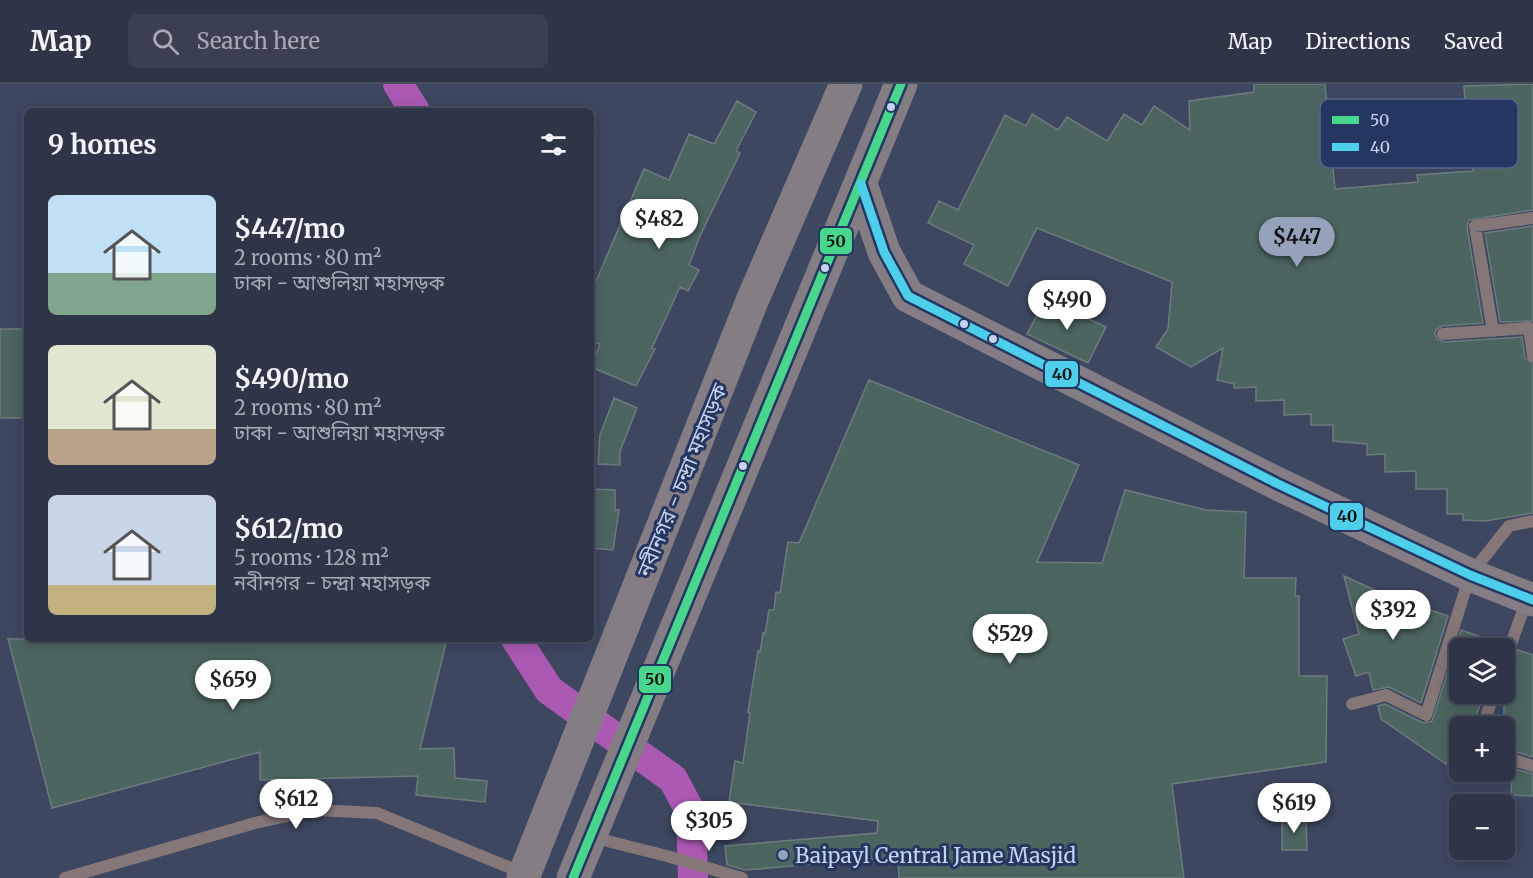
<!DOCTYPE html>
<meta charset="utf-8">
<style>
body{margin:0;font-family:Merriweather,"Noto Sans Bengali",serif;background:#3a4052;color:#f1f3f6;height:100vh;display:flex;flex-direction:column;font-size:22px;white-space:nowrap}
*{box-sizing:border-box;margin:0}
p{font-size:20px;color:#a7abb4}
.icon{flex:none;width:33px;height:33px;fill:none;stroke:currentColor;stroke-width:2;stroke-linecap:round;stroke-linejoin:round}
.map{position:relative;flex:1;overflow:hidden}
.drawer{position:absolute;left:24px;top:24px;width:570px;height:534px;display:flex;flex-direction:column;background:#2e3547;border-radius:9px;box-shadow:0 3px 15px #0003,0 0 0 2px #495060}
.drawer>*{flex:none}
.fabs{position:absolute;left:1449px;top:554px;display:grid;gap:12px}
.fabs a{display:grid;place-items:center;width:66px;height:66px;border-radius:9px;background:#2e3547;box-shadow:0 3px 15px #0003,0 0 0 2px #495060;font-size:30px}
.price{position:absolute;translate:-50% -51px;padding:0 14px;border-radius:21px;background:#fff;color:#222;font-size:20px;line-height:39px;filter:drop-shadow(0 2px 3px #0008)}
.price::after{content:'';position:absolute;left:50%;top:36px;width:18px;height:14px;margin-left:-9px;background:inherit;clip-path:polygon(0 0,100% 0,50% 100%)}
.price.on{background:#96a2bb;color:#111}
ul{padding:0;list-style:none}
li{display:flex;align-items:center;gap:18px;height:150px;padding:0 24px}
li span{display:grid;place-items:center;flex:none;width:168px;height:120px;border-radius:9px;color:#555}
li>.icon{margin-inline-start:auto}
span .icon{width:72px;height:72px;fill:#fffc;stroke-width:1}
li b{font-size:26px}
h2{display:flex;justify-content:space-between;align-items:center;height:72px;padding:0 24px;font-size:26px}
header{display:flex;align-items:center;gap:36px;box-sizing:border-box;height:84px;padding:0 30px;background:#2e3547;border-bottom:2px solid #495060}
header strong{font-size:28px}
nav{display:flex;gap:33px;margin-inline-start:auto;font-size:21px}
.search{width:420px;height:54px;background:#3a4052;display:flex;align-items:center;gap:15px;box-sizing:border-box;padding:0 21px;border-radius:9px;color:#a7abb4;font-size:22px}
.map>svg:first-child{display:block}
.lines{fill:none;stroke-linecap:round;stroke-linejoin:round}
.canal{stroke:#ac59b4;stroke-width:30}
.building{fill:#4c6561;stroke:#6e7b7e;stroke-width:1.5}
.street{stroke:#857678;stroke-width:12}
.highway{stroke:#847d84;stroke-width:33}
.bus-1-casing{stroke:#253661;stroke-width:14}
.bus-2-casing{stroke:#253661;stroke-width:14}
.bus-1{stroke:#46d78d;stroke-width:9}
.bus-2{stroke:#4dcfeb;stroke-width:9}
.bus-dot{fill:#c6d3ed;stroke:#253661;stroke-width:2}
.poi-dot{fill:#96a2bb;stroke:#253661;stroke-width:2}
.labels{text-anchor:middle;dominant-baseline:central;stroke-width:6;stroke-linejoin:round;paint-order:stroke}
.street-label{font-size:21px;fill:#c6d3ed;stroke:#253661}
.poi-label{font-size:21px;fill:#c6d3ed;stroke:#253661;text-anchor:start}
.key{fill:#253661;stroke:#55658b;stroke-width:1.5}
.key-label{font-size:16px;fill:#c6d3ed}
.line-badge{stroke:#253661;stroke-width:2}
.pale-badge-label{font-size:16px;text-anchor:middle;font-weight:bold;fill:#111}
</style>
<header>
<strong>Map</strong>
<div class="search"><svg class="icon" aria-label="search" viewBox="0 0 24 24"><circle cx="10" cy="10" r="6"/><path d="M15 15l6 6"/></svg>Search here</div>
<nav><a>Map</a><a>Directions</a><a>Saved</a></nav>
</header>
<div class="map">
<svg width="1533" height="794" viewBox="0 0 1533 794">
<rect width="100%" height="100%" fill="#3d475f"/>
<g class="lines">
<path class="canal" d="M398 0 415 27
M516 555 549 606 673 695 691 729 693 794"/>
</g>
<path class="building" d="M1254 0H1325L1335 105 1418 98 1417 91 1473 87 1472 33H1466L1464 2 1533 0V126L1469 136 1467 143 1483 239 1442 242 1436 246 1435 250 1437 255 1444 258 1522 253 1525 274 1533 280V429L1485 437 1463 436V430H1447V405H1416V387L1385 388V370L1367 371V360L1333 357V341H1311V330L1284 331V316L1256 317V303L1234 304V300L1217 296 1223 264 1191 283 1156 263 1168 245 1172 198 1037 144 1008 202 964 180 974 161 928 139 939 117 958 126 1005 31 1026 42 1032 30 1058 46 1067 33 1107 57 1124 30 1142 41 1154 22 1190 46 1189 17 1254 8Z
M737 17 756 28 736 67 740 69 700 152 689 181 699 186 688 207 680 203 652 264 655 265 636 302 591 283 600 260 591 257V209L644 85 669 96 689 50 714 60Z
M1533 142V237L1500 238 1485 149Z
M1046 214 1106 243 1088 279 1027 250Z
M0 245H27V334H0Z
M869 296 1079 381 1037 478 1102 479 1125 406 1206 426 1246 428 1244 494H1296L1295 512H1299V592H1327L1326 678 1172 700 1184 794H899L898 773 745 786 727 781 725 762 877 749 878 737 729 718 735 677 743 679 750 629 748 628 758 567 760 568 763 549 765 550 769 526H774L776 508 780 509 788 458 799 459Z
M614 314 637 324 620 367V381L598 380 600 351Z
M591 405 615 406V426H619L613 466 591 464Z
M1344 492 1412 523 1413 520 1448 532 1421 619 1389 603 1373 606 1369 588 1356 592 1343 555 1359 550Z
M1461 546 1502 560 1501 564H1460V609H1485L1472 642H1460V660L1446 680 1381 635 1378 622 1385 620 1423 639 1432 637Z
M8 555H447L420 665 454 664 455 694 487 697 485 718 416 711 418 692 260 696V668L52 724Z
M1518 566 1533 571V673L1513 667V659L1504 656V588L1512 583Z
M1512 684 1533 690V712L1511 711Z
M1282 733H1306L1307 766H1282Z"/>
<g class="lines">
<path class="street" d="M1493 247 1475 142 1533 134
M1443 250 1529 244 1533 272
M1504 580 1527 515
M1352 620 1386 611 1426 631 1470 491 1509 442 1533 437
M1483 642 1494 609
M1504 673 1533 682
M591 753 667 772 742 794
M65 794 255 739 315 726 377 729 523 789"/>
<path class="highway" d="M861 100 884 168 908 212 1276 399 1470 491 1533 516
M523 794 752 217 846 0
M573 794 901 0"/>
<g class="bus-1-casing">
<path id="bus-1" d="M573 794 901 0"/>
</g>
<g class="bus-2-casing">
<path id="bus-2" d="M861 100 884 168 908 212 1276 399 1470 491 1533 516"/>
</g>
<use href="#bus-1" class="bus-1"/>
<use href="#bus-2" class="bus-2"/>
</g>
<g class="bus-dot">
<circle cx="891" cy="23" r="5"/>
<circle cx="825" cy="184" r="5"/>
<circle cx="964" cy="240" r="5"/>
<circle cx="993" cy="255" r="5"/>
<circle cx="743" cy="382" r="5"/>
</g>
<circle class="poi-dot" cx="783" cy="771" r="6"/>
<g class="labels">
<g class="street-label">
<text transform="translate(682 396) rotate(-68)">নবীনগর - চন্দ্রা মহাসড়ক</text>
</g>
<g class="poi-label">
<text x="795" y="771">Baipayl Central Jame Masjid</text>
</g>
</g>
<rect x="1320" y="15" width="198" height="69" rx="9" class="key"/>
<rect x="1332" y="32" width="27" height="8" fill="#46d78d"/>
<rect x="1332" y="59" width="27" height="8" fill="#4dcfeb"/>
<g class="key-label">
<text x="1370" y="42">50</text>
<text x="1370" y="69">40</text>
</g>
<g class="line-badge">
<rect x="819" y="143" width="34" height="28" rx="6" fill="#46d78d"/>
<rect x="1044" y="276" width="35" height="28" rx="6" fill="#4dcfeb"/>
<rect x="1329" y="418" width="35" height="29" rx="6" fill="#4dcfeb"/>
<rect x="638" y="581" width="34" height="29" rx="6" fill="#46d78d"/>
</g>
<g class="pale-badge-label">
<text x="836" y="163">50</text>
<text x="1062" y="296">40</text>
<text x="1347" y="438">40</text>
<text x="655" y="601">50</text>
</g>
</svg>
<div class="fabs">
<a><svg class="icon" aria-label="layers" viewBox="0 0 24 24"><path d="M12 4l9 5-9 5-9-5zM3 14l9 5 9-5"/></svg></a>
<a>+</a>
<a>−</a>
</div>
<b class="price" style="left:659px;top:166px">$482</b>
<b class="price on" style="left:1297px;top:184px">$447</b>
<b class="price" style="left:1067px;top:247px">$490</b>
<b class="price" style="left:1393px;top:557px">$392</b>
<b class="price" style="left:1010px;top:581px">$529</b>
<b class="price" style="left:233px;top:627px">$659</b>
<b class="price" style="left:296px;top:746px">$612</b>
<b class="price" style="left:1294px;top:750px">$619</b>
<b class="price" style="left:709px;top:768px">$305</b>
<section class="drawer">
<h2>9 homes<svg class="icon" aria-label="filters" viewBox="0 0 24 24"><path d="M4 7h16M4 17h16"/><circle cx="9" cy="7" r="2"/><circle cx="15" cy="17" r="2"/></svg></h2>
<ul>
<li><span style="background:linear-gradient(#bfe0f5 65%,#7fa58c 0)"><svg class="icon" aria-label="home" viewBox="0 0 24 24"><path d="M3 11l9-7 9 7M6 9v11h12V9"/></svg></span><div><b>$447/mo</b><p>2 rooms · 80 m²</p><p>ঢাকা - আশুলিয়া মহাসড়ক</p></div></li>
<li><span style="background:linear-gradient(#dfe7d0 70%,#b9a48a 0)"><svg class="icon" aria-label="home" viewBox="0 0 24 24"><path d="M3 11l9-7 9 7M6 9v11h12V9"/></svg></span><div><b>$490/mo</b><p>2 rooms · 80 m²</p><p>ঢাকা - আশুলিয়া মহাসড়ক</p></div></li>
<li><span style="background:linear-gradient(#c9d6e8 75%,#c2b280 0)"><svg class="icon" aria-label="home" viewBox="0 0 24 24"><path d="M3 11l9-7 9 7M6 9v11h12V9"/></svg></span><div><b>$612/mo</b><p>5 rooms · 128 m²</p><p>নবীনগর - চন্দ্রা মহাসড়ক</p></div></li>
</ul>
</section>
</div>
